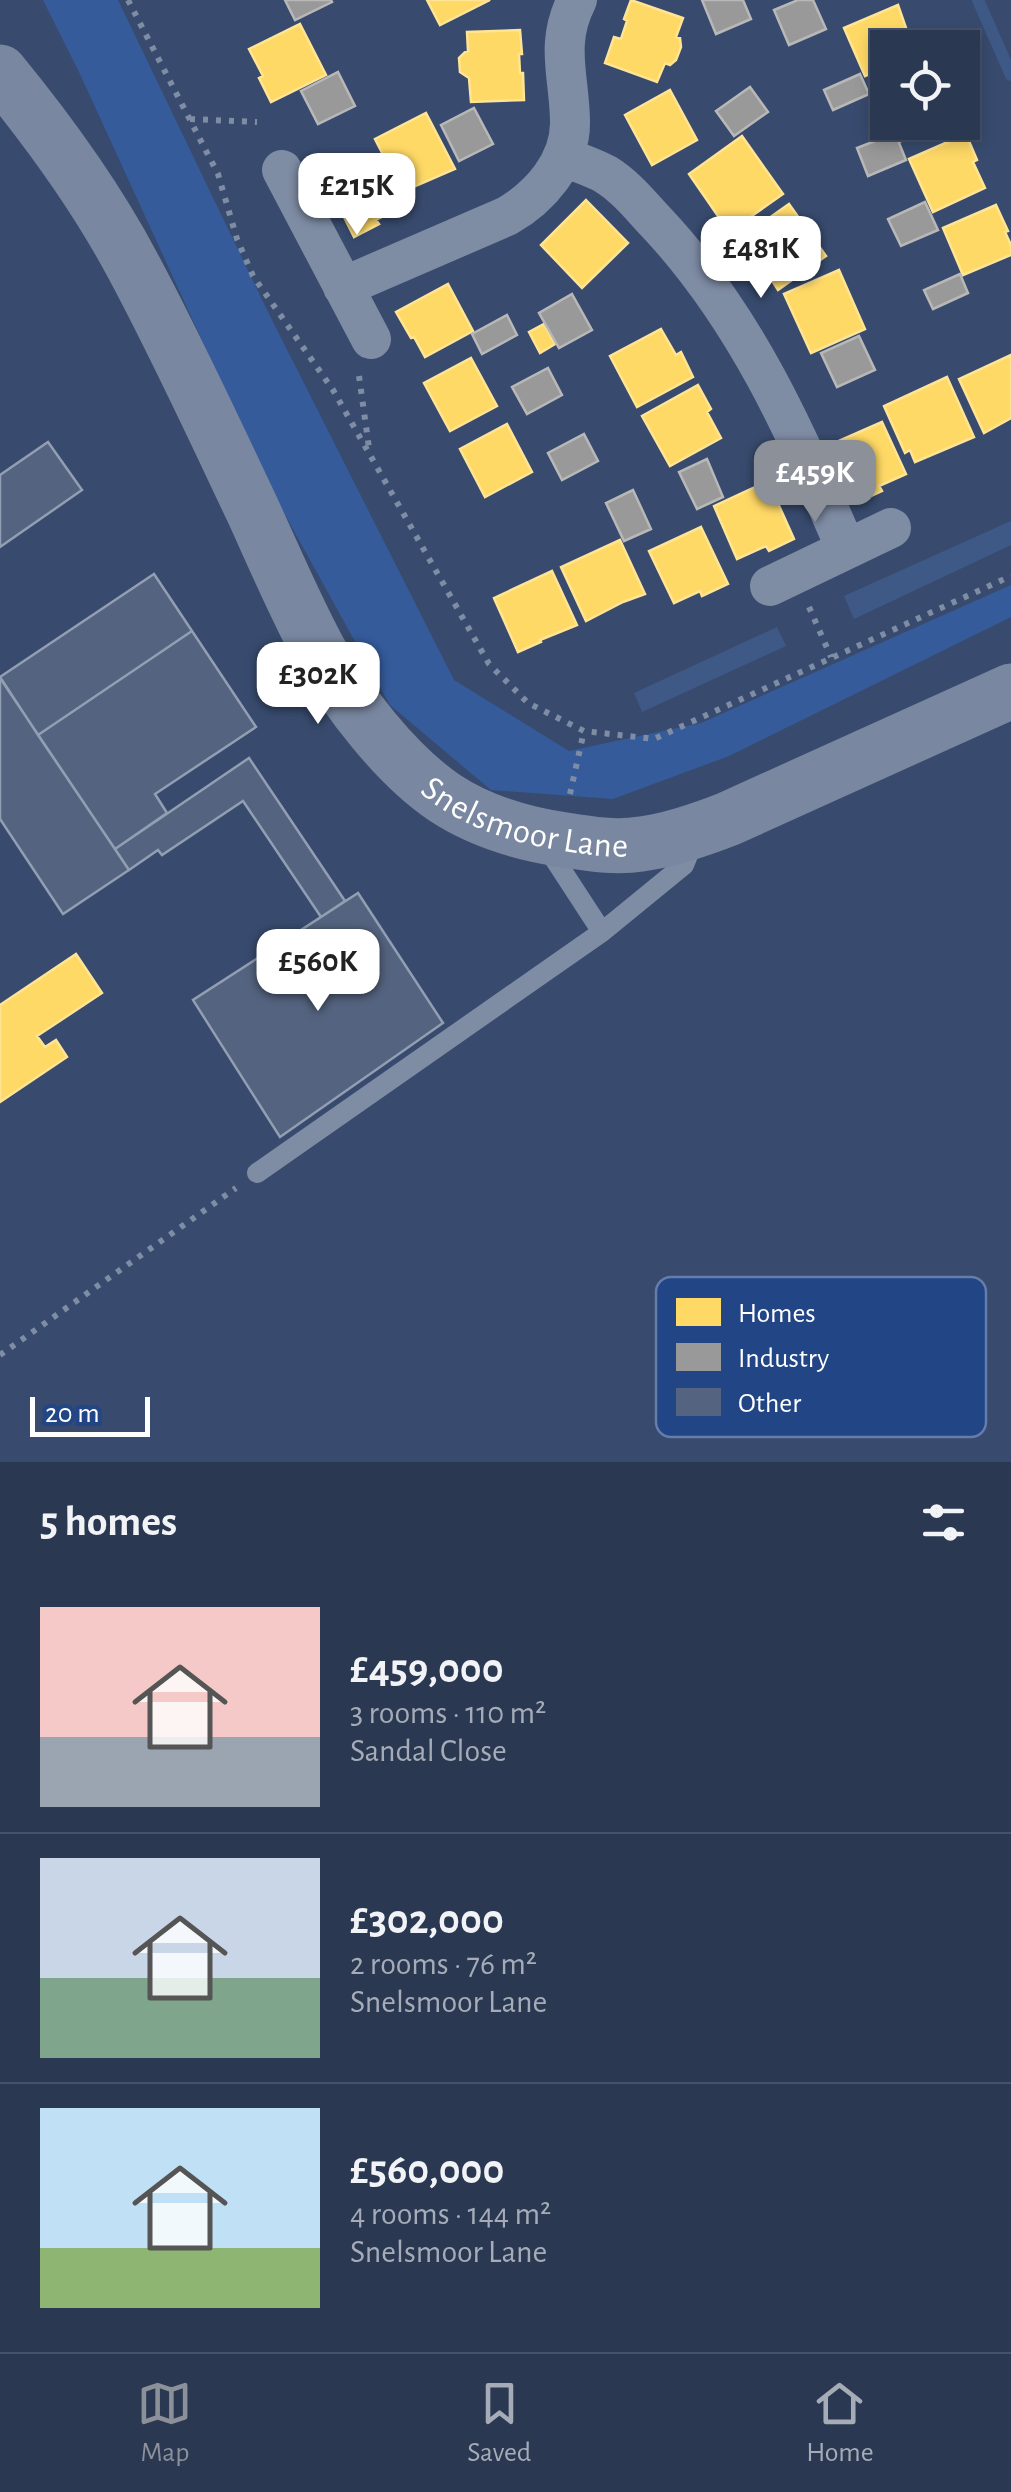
<!DOCTYPE html>
<meta charset="utf-8">
<style>
body{margin:0;font-family:"Alegreya Sans",sans-serif;background:#323f59;color:#f1f3f6;height:100vh;display:flex;flex-direction:column;font-size:38px;white-space:nowrap}
*{box-sizing:border-box;margin:0}
p{font-size:32px;color:#a5acb8}
.icon{flex:none;width:55px;height:55px;fill:none;stroke:currentColor;stroke-width:2;stroke-linecap:round;stroke-linejoin:round}
.map{position:relative;height:1462px;overflow:hidden}
.drawer{display:flex;flex-direction:column;background:#2a3852;flex:1}
.drawer>*{flex:none}
.controls{position:absolute;left:870px;top:30px;display:grid;gap:20px}
.controls a{display:grid;place-items:center;width:110px;height:110px;border-radius:0px;background:#2a3852;box-shadow:0 5px 15px #0003,0 0 0 2px #465269;font-size:50px}
.scale{position:absolute;left:30px;bottom:25px;width:120px;box-sizing:border-box;padding-left:10px;border:5px solid #fff;border-top:0;font-size:28px;line-height:35px;white-space:nowrap;color:#fff;-webkit-text-stroke:8px #214585;paint-order:stroke}
.price{position:absolute;translate:-50% -85px;padding:0 22px;border-radius:20px;background:#fff;color:#222;font-size:32px;line-height:65px;filter:drop-shadow(0 2px 5px #0008)}
.price::after{content:'';position:absolute;left:50%;top:60px;width:30px;height:22px;margin-left:-15px;background:inherit;clip-path:polygon(0 0,100% 0,50% 100%)}
.price.current{background:#8c9099;color:#fff}
ul{padding:0;list-style:none}
li{display:flex;align-items:center;gap:30px;height:250px;padding:0 40px}
li+li{border-top:2px solid #465269}
li span{display:grid;place-items:center;flex:none;width:280px;height:200px;border-radius:0px;color:#555}
li>.icon{margin-inline-start:auto}
span .icon{width:120px;height:120px;fill:#fffc;stroke-width:1}
li b{font-size:42px}
h2{display:flex;justify-content:space-between;align-items:center;height:120px;padding:0 40px;font-size:42px}
.tabs{display:flex;justify-content:space-around;align-items:center;height:140px;border-top:2px solid #465269;background:#2a3852;font-size:28px;color:#a5acb8}
.tabs a{display:grid;justify-items:center;gap:5px}
.tabs .current{color:#8c9099}
.map>svg:first-child{display:block}
.green{fill:#355b9b}
.water{fill:#3f5987}
.homes{fill:#ffd966;stroke:#ffe494;stroke-width:2.5}
.industry{fill:#999;stroke:#b8b8b8;stroke-width:2.5}
.lines{fill:none;stroke-linecap:round;stroke-linejoin:round}
.stream{stroke:#3f5987;stroke-width:12}
.building{fill:#54637f;stroke:#929eb2;stroke-width:2.5}
.path{stroke:#7e8ca4;stroke-width:6;stroke-dasharray:5 8;stroke-linecap:butt}
.lane{stroke:#7e8ca4;stroke-width:20}
.street{stroke:#7e8ca4;stroke-width:40}
.secondary{stroke:#7987a0;stroke-width:55}
.labels{text-anchor:middle;dominant-baseline:central;stroke-width:10;stroke-linejoin:round;paint-order:stroke}
.street-label{font-size:35px;fill:#fff;stroke:#214585}
.key{fill:#214585;stroke:#647daa;stroke-width:2.5}
.key-label{font-size:28px;fill:#fff}
</style>
<div class="map">
<svg width="1011" height="1462" viewBox="0 0 1011 1462">
<rect width="100%" height="100%" fill="#384b6e"/>
<path class="green" d="M43 0H118L267 310 454 680 569 751 701 723 1011 585V617L729 756 613 799 491 790 390 705 267 482 79 72Z"/>
<path class="water" d="M1011 521V545L854 619 844 596Z
M777 627 786 646 642 712 634 693Z"/>
<path class="homes" d="M427 0H490L440 25Z
M631 0 683 18 676 37 680 38 681 47 676 60 670 65 665 63 657 82 605 63 614 37 621 39 627 21 624 19Z
M898 5 913 48H888V66L865 76 844 28Z
M300 24 326 75 271 102 259 78 263 76 249 49Z
M520 30 522 54H519L520 73H523L524 100 471 102 469 78 460 72 459 58 465 52 468 51 467 32Z
M670 90 697 140 652 165 625 115Z
M426 113 455 169 402 192 375 139Z
M894 122H945L901 141Z
M966 134 977 160 973 162 985 188 933 212 909 159Z
M742 136 783 194 729 232 689 174Z
M378 155 404 206 376 220 379 224 354 237 326 181Z
M586 200 628 243 582 288 541 245Z
M789 204 826 256 778 290 757 257 755 258 741 238Z
M996 205 1008 231 1005 232 1011 245V255L963 275 943 228Z
M839 270 865 329 811 353 784 294Z
M448 284 473 331 425 357 414 337 411 338 396 312Z
M544 324 555 344 540 353 529 332Z
M661 329 676 355 681 352 693 377 637 407 610 356Z
M1011 355V418L984 433 959 379Z
M471 358 497 406 450 431 424 383Z
M947 377 974 437 915 462 910 450 905 453 884 406Z
M698 385 711 409 707 412 721 438 670 466 642 416Z
M882 422 906 474 879 486 882 491 858 502 832 444Z
M507 424 532 472 485 497 460 449Z
M768 481 794 539 769 551 766 546 737 559 714 506Z
M701 527 728 584 702 596 700 591 674 603 649 551Z
M620 540 645 594 623 602 586 621 561 567Z
M552 571 577 625 540 640 541 642 518 652 494 598Z
M76 954 102 993 37 1036 45 1047 56 1040 67 1057 0 1102V1005Z"/>
<path class="industry" d="M285 0H331L332 2 295 20Z
M702 0H743L751 19 716 34Z
M798 0H813L826 29 789 45 774 10Z
M338 72 355 106 318 124 301 91Z
M860 74 869 94 833 110 824 90Z
M750 87 768 112 734 136 716 111Z
M474 108 493 144 459 161 441 125Z
M895 133 906 160 868 176 857 148Z
M925 202 938 230 901 246 888 219Z
M960 274 968 293 933 309 924 290Z
M572 294 592 330 559 348 539 313Z
M507 315 517 335 482 354 472 334Z
M859 336 875 370 837 387 821 353Z
M548 368 562 395 527 414 512 387Z
M584 434 598 461 562 480 548 453Z
M707 459 723 497 697 509 679 472Z
M633 490 651 529 624 541 606 503Z"/>
<g class="lines">
<path class="stream" d="M978 0 1011 75"/>
</g>
<path class="building" d="M48 442 82 490 0 547V475Z
M154 574 192 631 38 735 0 677Z
M192 631 256 727 155 794 167 813 115 849 38 735Z
M0 678 129 870 63 914 0 819Z
M249 758 345 901 321 917 243 801 162 855 158 850 129 870 115 849Z
M358 893 443 1023 280 1137 193 1000Z"/>
<g class="lines">
<path class="path" d="M128 0 218 174 237 239 253 276 333 390 489 664 528 703 584 731 654 739 1011 576
M190 119 257 122
M359 376 369 448
M809 607 831 657
M570 794 584 731
M0 1355 236 1188"/>
<path class="lane" d="M544 843 602 932
M257 1173 602 932 684 865 695 838"/>
<path class="street" d="M563 157C577 162 592 167 605 174 625 186 640 205 655 221 744 315 796 431 846 549
M282 170 371 339
M343 287 507 216C540 197 570 163 570 123 570 77 554 45 577 0
M770 586 891 528"/>
<path class="secondary" id="s1" d="M0 72C50 133 96 196 133 266 176 346 214 429 253 511 274 557 294 604 318 649 346 700 396 765 445 798 480 821 524 834 565 840 590 844 616 848 641 844 671 840 700 830 728 819L1011 691"/>
</g>
<g class="labels">
<g class="street-label">
<text stroke="none"><textPath href="#s1" startOffset="942">Snelsmoor Lane</textPath></text>
</g>
</g>
<rect x="656" y="1277" width="330" height="160" rx="15" class="key"/>
<rect x="676" y="1298" width="45" height="28" fill="#ffd966"/>
<rect x="676" y="1343" width="45" height="28" fill="#999"/>
<rect x="676" y="1388" width="45" height="28" fill="#54637f"/>
<g class="key-label">
<text x="738" y="1322">Homes</text>
<text x="738" y="1367">Industry</text>
<text x="738" y="1412">Other</text>
</g>
</svg>
<div class="controls">
<a><svg class="icon" aria-label="locate" viewBox="0 0 24 24"><circle cx="12" cy="12" r="6"/><path d="M12 2v4M12 18v4M2 12h4M18 12h4"/></svg></a>
</div>
<div class="scale">20 m</div>
<b class="price" style="left:357px;top:238px">£215K</b>
<b class="price" style="left:761px;top:301px">£481K</b>
<b class="price current" style="left:815px;top:525px">£459K</b>
<b class="price" style="left:318px;top:727px">£302K</b>
<b class="price" style="left:318px;top:1014px">£560K</b>
</div>
<section class="drawer">
<h2>5 homes<svg class="icon" aria-label="filters" viewBox="0 0 24 24"><path d="M4 7h16M4 17h16"/><circle cx="9" cy="7" r="2"/><circle cx="15" cy="17" r="2"/></svg></h2>
<ul>
<li><span style="background:linear-gradient(#f6c9c9 65%,#9aa5b1 0)"><svg class="icon" aria-label="home" viewBox="0 0 24 24"><path d="M3 11l9-7 9 7M6 9v11h12V9"/></svg></span><div><b>£459,000</b><p>3 rooms · 110 m²</p><p>Sandal Close</p></div></li>
<li><span style="background:linear-gradient(#c9d6e8 60%,#7fa58c 0)"><svg class="icon" aria-label="home" viewBox="0 0 24 24"><path d="M3 11l9-7 9 7M6 9v11h12V9"/></svg></span><div><b>£302,000</b><p>2 rooms · 76 m²</p><p>Snelsmoor Lane</p></div></li>
<li><span style="background:linear-gradient(#bfe0f5 70%,#8fb573 0)"><svg class="icon" aria-label="home" viewBox="0 0 24 24"><path d="M3 11l9-7 9 7M6 9v11h12V9"/></svg></span><div><b>£560,000</b><p>4 rooms · 144 m²</p><p>Snelsmoor Lane</p></div></li>
</ul>
</section>
<nav class="tabs">
<a class="current"><svg class="icon" aria-label="map" viewBox="0 0 24 24"><path d="M3 6l6-2 6 2 6-2v14l-6 2-6-2-6 2zM9 4v14M15 6v14"/></svg>Map</a>
<a><svg class="icon" aria-label="saved" viewBox="0 0 24 24"><path d="M7 4h10v16l-5-4-5 4z"/></svg>Saved</a>
<a><svg class="icon" aria-label="home" viewBox="0 0 24 24"><path d="M3 11l9-7 9 7M6 9v11h12V9"/></svg>Home</a>
</nav>
